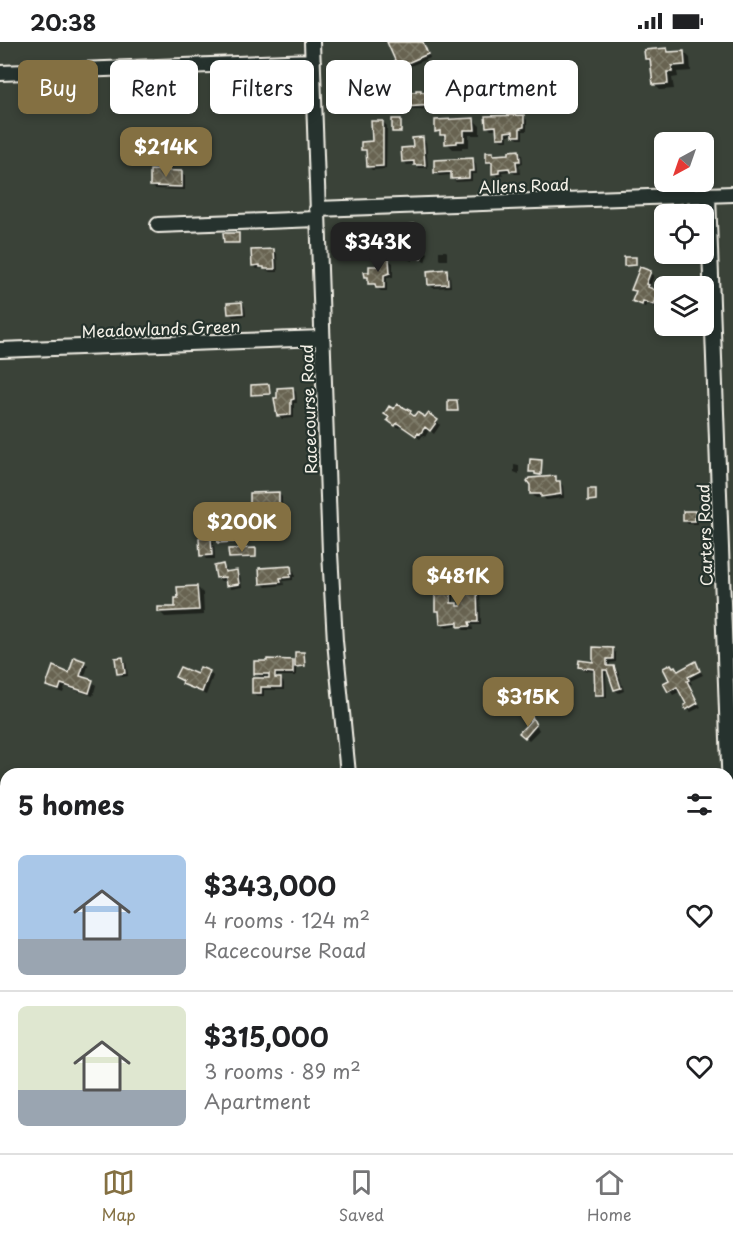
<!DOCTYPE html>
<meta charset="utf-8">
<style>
body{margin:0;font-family:"Playpen Sans",sans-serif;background:#f2f2f2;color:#202124;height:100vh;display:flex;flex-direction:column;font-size:22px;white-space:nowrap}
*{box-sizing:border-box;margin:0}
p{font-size:20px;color:#757577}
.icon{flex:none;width:33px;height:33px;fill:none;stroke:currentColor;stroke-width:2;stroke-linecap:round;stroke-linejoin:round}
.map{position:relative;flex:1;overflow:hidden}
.panel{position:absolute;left:0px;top:726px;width:734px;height:386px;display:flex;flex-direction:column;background:#fff;border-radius:18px 18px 0 0;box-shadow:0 3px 9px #0003}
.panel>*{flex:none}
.guide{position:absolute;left:18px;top:18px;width:698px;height:54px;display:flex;gap:12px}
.needle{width:39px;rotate:220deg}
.buttons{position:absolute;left:654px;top:90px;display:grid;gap:12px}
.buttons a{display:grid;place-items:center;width:60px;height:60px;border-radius:9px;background:#fff;box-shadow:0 3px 9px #0003;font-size:30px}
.price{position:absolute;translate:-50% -51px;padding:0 14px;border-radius:12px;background:#847042;color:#fff;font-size:20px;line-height:39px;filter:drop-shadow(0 2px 3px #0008)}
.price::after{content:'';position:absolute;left:50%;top:36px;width:18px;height:14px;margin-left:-9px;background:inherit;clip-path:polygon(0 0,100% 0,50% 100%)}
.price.current{background:#222;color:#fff}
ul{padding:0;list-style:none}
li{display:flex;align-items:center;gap:18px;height:150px;padding:0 18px}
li+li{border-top:2px solid #e0e0e0}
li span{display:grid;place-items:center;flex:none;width:168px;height:120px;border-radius:9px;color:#555}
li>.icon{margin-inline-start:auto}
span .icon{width:72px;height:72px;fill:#fffc;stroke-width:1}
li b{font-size:26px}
h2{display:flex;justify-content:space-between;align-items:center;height:72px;padding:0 18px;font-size:26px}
.pill{padding:0 21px;border-radius:9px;background:#fff;box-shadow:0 3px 9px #0003;font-size:21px;line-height:54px}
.pill.current{background:#847042;color:#fff}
.status{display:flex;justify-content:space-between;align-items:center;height:42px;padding:0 30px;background:#fff;direction:ltr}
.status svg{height:16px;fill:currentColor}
.tab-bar{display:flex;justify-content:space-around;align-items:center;height:84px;border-top:2px solid #e0e0e0;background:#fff;font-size:16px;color:#757577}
.tab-bar a{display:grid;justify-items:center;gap:3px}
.tab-bar .current{color:#847042}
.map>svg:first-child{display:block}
.shadow{fill:#0007}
.building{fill:url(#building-cross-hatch);stroke:#f4f1e8;stroke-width:1.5}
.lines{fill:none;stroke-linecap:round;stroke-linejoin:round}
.minor-casing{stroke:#f4f1e8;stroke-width:18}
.minor{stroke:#26332d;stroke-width:14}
.labels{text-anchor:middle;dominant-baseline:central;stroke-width:4.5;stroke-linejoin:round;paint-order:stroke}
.street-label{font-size:16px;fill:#f4f1e8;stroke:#26332d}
</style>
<div class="status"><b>20:38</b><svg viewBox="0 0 49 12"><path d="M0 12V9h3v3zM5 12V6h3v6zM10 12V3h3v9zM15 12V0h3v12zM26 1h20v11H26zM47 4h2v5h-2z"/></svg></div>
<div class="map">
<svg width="733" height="1111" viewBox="0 0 733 1111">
<defs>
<pattern id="building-cross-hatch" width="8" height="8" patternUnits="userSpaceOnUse" patternTransform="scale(1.5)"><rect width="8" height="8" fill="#686451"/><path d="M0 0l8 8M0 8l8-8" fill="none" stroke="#7e7b6a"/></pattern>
</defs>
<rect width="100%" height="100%" fill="#3a4238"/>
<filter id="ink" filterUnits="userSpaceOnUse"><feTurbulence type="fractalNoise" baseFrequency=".0167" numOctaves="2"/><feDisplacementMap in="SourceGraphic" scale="12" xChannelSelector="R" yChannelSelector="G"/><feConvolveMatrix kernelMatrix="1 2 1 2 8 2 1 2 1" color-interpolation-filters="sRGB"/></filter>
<g filter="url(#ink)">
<path class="shadow" d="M389 0H424L430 16 403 27 399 24Z
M667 7 671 12 684 10 690 16 691 29 677 30 678 35 672 36 674 47 660 48 654 42 652 23 646 17Z
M497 37 499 39H524L527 43V51H520V55H515V64H508L504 61V58H498V65H492L489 61Z
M421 49 423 52 451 50 454 54 455 66 409 68 406 64Z
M478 59 480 61V71H464L463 70Z
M523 74 527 78V89H523V97H518L514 93H508V99H502L498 96V88H491L487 84Z
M474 78 480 84V93H469V105H462V107H453L447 101V98L437 89Z
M383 80 387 84 386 127 372 128 368 124 367 111 363 108 374 101Z
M422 97 426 100 428 126H419L415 122 407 123 404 119Z
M519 110 522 113 523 122 519 123 520 132H515L512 129 502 130 503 134 498 135 494 131 493 123H491L488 120 492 112 495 114 511 113Z
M473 118 476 122 477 132H472V139L456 140 452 136V133L439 134 436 130Z
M182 131 185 134V148L155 147 151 143Z
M415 184 418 188 419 199 412 200 408 196Z
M238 192 239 194 240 202H227L225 201Z
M424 207 428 211 425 220 414 215 412 219 406 216 399 208Z
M274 208 277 212 278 230H270L263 226 257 227 253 223Z
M439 209H446L447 210V218H440L439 217Z
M389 218 393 221V235L387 236V249H381L370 241V238L366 235Z
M446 229 450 233 451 245 433 246 429 242Z
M650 231 654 234 650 245 652 249 664 255V261L660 259 658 266 647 262 645 265 637 262 634 258 637 251 633 247Z
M242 261 245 265 246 274 233 275 229 271Z
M269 343 270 345V353L254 354 253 352Z
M293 347 296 350 297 361H294V376L282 377 278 373Z
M410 371 415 376 437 379 440 383 434 392 429 388 425 395 423 393 420 397 401 384 399 386 393 382Z
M514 423 519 424V432L514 430Z
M555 436 563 444 564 456 546 458 543 455 536 456 532 452Z
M278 451 282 455V469L268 470 269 472H263V477L256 478 252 474Z
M694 470 698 474V482H688L684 478Z
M211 487 212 489V495H209L207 493V488Z
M233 491 234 492 235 501 221 502 219 501Z
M210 497 214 501 215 517H206L202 513Z
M255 507 256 509 257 516 232 517 230 516Z
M223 524 227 528V531L237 529 240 533 242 545 231 547 228 543 227 538 221 539 217 535Z
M290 526 294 529 295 535H293V538L283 539 284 543 266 545 262 541Z
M480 537 487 538 488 541H482Z
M197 545 203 551 204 573 165 575 159 569 177 566 179 558Z
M476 545 480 549 481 583H472L473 588H464L459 583 445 585 441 581V573L437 569 450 549 454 553V562L459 566 463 565Z
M612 607 616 611V620L610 621V625H614L618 629 624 649 619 651 615 648 610 631H606L607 656H600L596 652 595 630 584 628 580 624 595 621Z
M304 611 305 613V625H296V634H278V637H280L284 641V648H264V654L257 655 253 651 262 637 256 632 292 619 296 624Z
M122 617 126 620 128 634 122 635 118 631Z
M84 620 88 624 84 637 92 640 96 643 93 654 65 645 63 651 52 647 48 643 70 633Z
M695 621 703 633 690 639 692 642 689 643 701 665 691 670 687 667 688 663 681 649 673 653 665 642 671 638 674 626H675L679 630Z
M201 627 210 631 213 634 206 653 188 645 184 641 177 635 198 634Z
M532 676 539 688 529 698 521 691 532 679Z"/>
<path class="building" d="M387 0H423L428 12 398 25Z
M667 6 668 10 684 9 685 23 672 24V30H667L668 42 653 43 650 17H645L644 8Z
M486 35 497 36V38H524V48H517V52H512V61H503V55H495V62H487Z
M416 48H421V50L451 49 452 62 404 65 403 50H416Z
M461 58H479V70H461Z
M524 73V85L520 86V94H513V89L505 90V96H497L496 84 486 85 485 74Z
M474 76 475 88H464V99H457V101L445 102V93H440V89L435 90V78Z
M392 77H401V90H392Z
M371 79H383V124L367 125 366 108H361V100L372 99Z
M423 95 425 123H414V119L402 120 401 106 413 105 412 96Z
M519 108 520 119H516L517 129H510L509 126 499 127V131L492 132V120H486V110H493V113L509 112V109Z
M473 116 474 129H469V136L451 137V130L434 131V118Z
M150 128 182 129V145L150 144Z
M415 182 416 196 407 197 406 183Z
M223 191H239V201H224Z
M402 197 425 206 421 217 410 213 408 216 401 213 402 211 397 209Z
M274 207 275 227H264V225H260V223L252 224 251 208Z
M624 215H636V223L624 224Z
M389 216 390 231 384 233V246H376L375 242H368V235H365L364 230H369V224H379V217Z
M640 225 651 229 646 242 649 243 648 245 664 252 662 259 656 257 654 263 643 259 642 263 632 259 636 249 631 248Z
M447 227 448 242 428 243 427 229Z
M242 260 243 271 228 272 227 261Z
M269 342 270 352 251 353V343Z
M293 345 294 357 291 358V373L277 374 274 356H277V346Z
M448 358H457L458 369H448Z
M397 362 411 369 410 371 414 374 417 370 425 375 428 371 438 378 430 389 425 385 420 392 418 391 416 394 397 381 395 384 387 378 389 375 384 372 389 364 394 367Z
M530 417 542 418 541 433 535 432V430H529Z
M556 434V439H560L561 452 541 455V452H530V443L527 439 529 436Z
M588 447H596V458L588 459Z
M279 450V466L265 467V469H260V474L250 475V451Z
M683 469H695V479H683Z
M233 489 234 500 218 501 217 491Z
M211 495 212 513 200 514 199 496Z
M256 506V515L229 516 228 507Z
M223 522 225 530 237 528 239 542 226 544 225 535 216 536 214 524Z
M291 524 292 532H290V535L280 536 281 540 260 542 259 526Z
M477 543 478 580H469L470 584 458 585V580L440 582 439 569H435V548H451V561H457V564H461V544Z
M197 544 199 568 158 570V565H175V556H178L177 545Z
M593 605 613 606V617H607V624H614L621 646 614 648 607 628H603L604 653H595L594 627 578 625 579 618 593 620Z
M295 610H304L305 624 295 625Z
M74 615 85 619 80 634 93 638 89 651 61 642 59 648 46 644 53 624 69 631Z
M123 615 125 631 117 632 115 616Z
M267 617 293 618V631H275V636H281V645H261V651H252V636H269V632H254V619H267Z
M696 619 700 629 688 635 689 638 687 639 698 661 686 668 684 664 686 662 677 645 668 650 663 641 669 638 663 626 671 622 673 625 675 624 678 629Z
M180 625 197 632 200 625 210 629 202 650 182 642 183 639 175 635Z
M532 674 536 683 525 696 519 691 531 678Z"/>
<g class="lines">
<g class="minor-casing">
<path id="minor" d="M312 0 330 511 335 599 348 732
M0 31 313 19
M708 153 733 832
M317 167 733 152
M158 183 317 177
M0 308 322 296
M389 1106V1111"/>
</g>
<use href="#minor" class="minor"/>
</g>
</g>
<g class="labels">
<g class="street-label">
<text transform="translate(524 143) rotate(-2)">Allens Road</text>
<text transform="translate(161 286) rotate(-2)">Meadowlands Green</text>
<text transform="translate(308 367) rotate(-92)">Racecourse Road</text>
<text transform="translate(704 493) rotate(-92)">Carters Road</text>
</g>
</g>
</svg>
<div class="buttons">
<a><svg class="needle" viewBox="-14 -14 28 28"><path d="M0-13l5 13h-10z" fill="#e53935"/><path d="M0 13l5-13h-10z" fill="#757577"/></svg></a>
<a><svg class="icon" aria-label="locate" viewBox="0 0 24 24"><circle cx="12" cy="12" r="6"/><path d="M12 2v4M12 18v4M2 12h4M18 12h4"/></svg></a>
<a><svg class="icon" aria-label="layers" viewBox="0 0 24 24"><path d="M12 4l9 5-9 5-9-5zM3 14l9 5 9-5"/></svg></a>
</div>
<b class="price" style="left:166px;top:136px">$214K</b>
<b class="price current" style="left:378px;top:231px">$343K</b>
<b class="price" style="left:242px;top:511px">$200K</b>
<b class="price" style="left:458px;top:565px">$481K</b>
<b class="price" style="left:528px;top:686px">$315K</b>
<div class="guide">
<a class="pill current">Buy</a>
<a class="pill">Rent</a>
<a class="pill">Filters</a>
<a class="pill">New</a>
<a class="pill">Apartment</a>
</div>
<section class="panel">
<h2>5 homes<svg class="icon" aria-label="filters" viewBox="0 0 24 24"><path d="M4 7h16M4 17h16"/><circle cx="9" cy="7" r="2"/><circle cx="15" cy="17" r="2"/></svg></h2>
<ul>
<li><span style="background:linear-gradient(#a9c7e8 70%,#9aa5b1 0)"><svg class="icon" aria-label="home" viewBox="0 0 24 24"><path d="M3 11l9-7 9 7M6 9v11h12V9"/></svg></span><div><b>$343,000</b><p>4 rooms · 124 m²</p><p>Racecourse Road</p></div><svg class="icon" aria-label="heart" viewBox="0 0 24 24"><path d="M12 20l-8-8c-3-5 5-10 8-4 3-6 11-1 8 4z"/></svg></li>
<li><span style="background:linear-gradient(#dfe7d0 70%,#9aa5b1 0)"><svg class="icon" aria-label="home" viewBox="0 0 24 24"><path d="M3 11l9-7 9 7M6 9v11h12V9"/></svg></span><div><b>$315,000</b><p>3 rooms · 89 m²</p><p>Apartment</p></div><svg class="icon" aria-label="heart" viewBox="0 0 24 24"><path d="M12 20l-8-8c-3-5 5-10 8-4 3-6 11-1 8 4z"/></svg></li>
</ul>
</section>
</div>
<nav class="tab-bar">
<a class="current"><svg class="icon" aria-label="map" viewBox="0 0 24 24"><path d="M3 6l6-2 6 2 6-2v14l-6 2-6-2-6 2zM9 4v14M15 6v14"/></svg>Map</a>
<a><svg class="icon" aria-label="saved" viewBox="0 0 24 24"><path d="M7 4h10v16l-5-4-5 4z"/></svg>Saved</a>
<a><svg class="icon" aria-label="home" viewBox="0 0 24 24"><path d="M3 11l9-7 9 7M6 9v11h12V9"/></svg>Home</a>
</nav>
